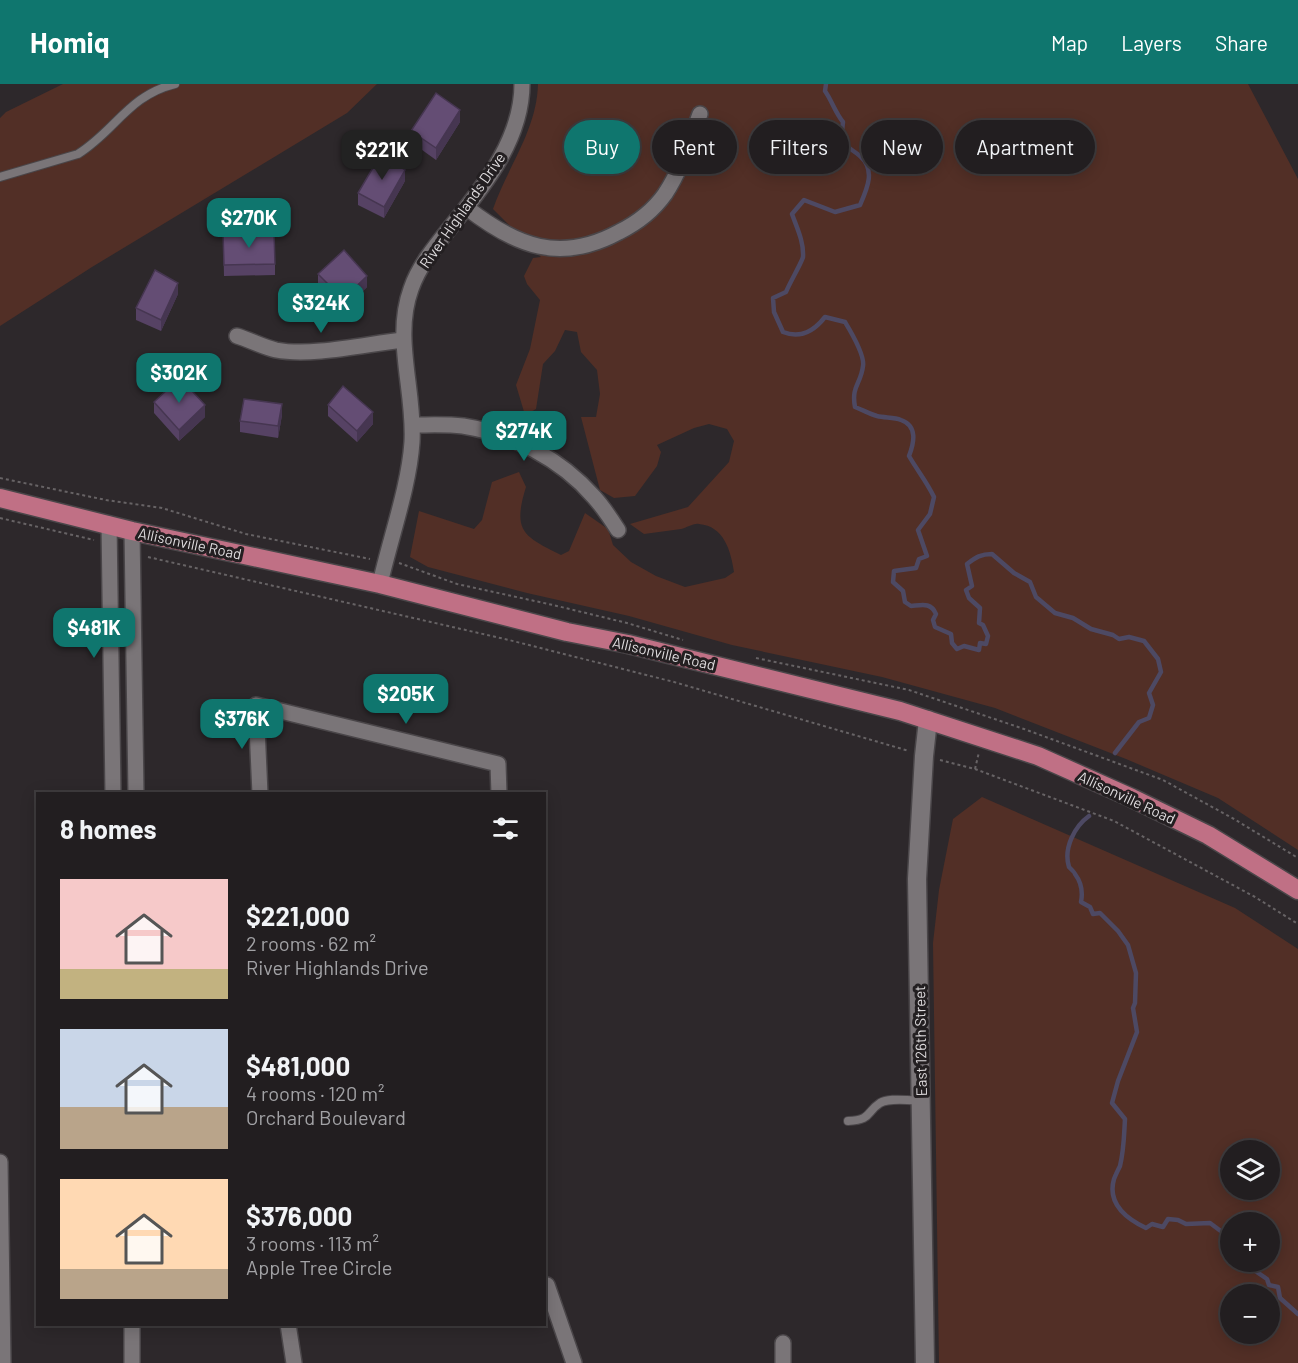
<!DOCTYPE html>
<meta charset="utf-8">
<style>
body{margin:0;font-family:Barlow,sans-serif;background:#2a2729;color:#f1f3f6;height:100vh;display:flex;flex-direction:column;font-size:22px;white-space:nowrap}
*{box-sizing:border-box;margin:0}
p{font-size:20px;color:#a2a2a5}
.icon{flex:none;width:33px;height:33px;fill:none;stroke:currentColor;stroke-width:2;stroke-linecap:round;stroke-linejoin:round}
.map{position:relative;flex:1;overflow:hidden}
.side{position:absolute;left:36px;top:708px;width:510px;height:534px;display:flex;flex-direction:column;background:#221e20;border-radius:0px;box-shadow:0 3px 15px #0003,0 0 0 2px #3f3c3e}
.side>*{flex:none}
.guide{position:absolute;left:564px;top:36px;width:570px;height:54px;display:flex;gap:12px}
.controls{position:absolute;left:1220px;top:1056px;display:grid;gap:12px}
.controls a{display:grid;place-items:center;width:60px;height:60px;border-radius:50%;background:#221e20;box-shadow:0 3px 15px #0003,0 0 0 2px #3f3c3e;font-size:30px}
.price{position:absolute;translate:-50% -51px;padding:0 14px;border-radius:12px;background:#0f766e;color:#fff;font-size:20px;line-height:39px;filter:drop-shadow(0 2px 3px #0008)}
.price::after{content:'';position:absolute;left:50%;top:36px;width:18px;height:14px;margin-left:-9px;background:inherit;clip-path:polygon(0 0,100% 0,50% 100%)}
.price.active{background:#222;color:#fff}
ul{padding:0;list-style:none}
li{display:flex;align-items:center;gap:18px;height:150px;padding:0 24px}
li span{display:grid;place-items:center;flex:none;width:168px;height:120px;border-radius:0px;color:#555}
li>.icon{margin-inline-start:auto}
span .icon{width:72px;height:72px;fill:#fffc;stroke-width:1}
li b{font-size:26px}
h2{display:flex;justify-content:space-between;align-items:center;height:72px;padding:0 24px;font-size:26px}
.tag{padding:0 21px;border-radius:27px;background:#221e20;box-shadow:0 3px 15px #0003,0 0 0 2px #3f3c3e;font-size:21px;line-height:54px}
.tag.active{background:#0f766e;color:#fff}
header{display:flex;align-items:center;gap:36px;box-sizing:border-box;height:84px;padding:0 30px;background:#0f766e;color:#fff}
header strong{font-size:28px}
nav{display:flex;gap:33px;margin-inline-start:auto;font-size:21px}
.map>svg:first-child{display:block}
.green{fill:#522f26;fill-rule:evenodd}
.lines{fill:none;stroke-linecap:round;stroke-linejoin:round}
.stream{stroke:#4d4963;stroke-width:4.5}
.lane-casing{stroke:#4a4649;stroke-width:10}
.street-casing{stroke:#4a4649;stroke-width:18}
.secondary-casing{stroke:#4a4649;stroke-width:21}
.primary-casing{stroke:#4a4649;stroke-width:21}
.path{stroke:#676365;stroke-width:2;stroke-dasharray:3 3;stroke-linecap:butt}
.lane{stroke:#7a7578;stroke-width:8}
.street{stroke:#7a7578;stroke-width:15}
.secondary{stroke:#7a7578;stroke-width:18}
.primary{stroke:#c07085;stroke-width:18}
.wall{fill:#564264}
.shaded-wall{fill:#463651}
.building{fill:#644d74;stroke:#463651;stroke-width:1.5}
.labels{text-anchor:middle;dominant-baseline:central;stroke-width:6;stroke-linejoin:round;paint-order:stroke}
.street-label{font-size:15px;fill:#dfdcde;stroke:#231f21}
</style>
<header>
<strong>Homiq</strong>
<nav><a>Map</a><a>Layers</a><a>Share</a></nav>
</header>
<div class="map">
<svg width="1298" height="1279" viewBox="0 0 1298 1279">
<rect width="100%" height="100%" fill="#2d282b"/>
<path class="green" d="M63 0H377L347 29 92 183 0 242V34L6 28Z
M538 0H1248L1298 95V766L1218 714 1126 675 995 624 882 593 732 561 629 532 527 509 428 483 410 473 419 427 474 445 482 436 492 398 519 388 526 403C512 448 524 452 561 471L569 467 585 429 608 445 613 461 631 478 656 492 685 503 725 494 734 488C731 467 724 442 699 440 693 439 687 444 681 445 669 447 656 448 644 450L630 440 688 423 729 378 734 357 727 345 709 340 694 344 657 361 661 368 657 382 635 412 614 414 600 406 581 333H596L600 310 597 286 581 268 577 248 565 246 555 267 543 280 536 325 525 331 516 301 530 265 540 216 527 200 524 192 533 174 541 173 493 125C507 84 537 46 538 0Z
M982 713 1235 824 1298 865V1279H939L933 859 939 806 953 735ZM1230 1066H1269V1106H1230ZM1269 1138V1178H1230V1138ZM1269 1210V1250H1230V1210Z"/>
<g class="lines">
<path class="stream" d="M826 0 825 7C832 17 835 28 843 38L841 57C846 63 853 66 860 72 876 86 867 105 860 121L835 128 804 116 792 130C797 144 804 158 803 173 802 178 789 200 786 208L773 214 774 228 783 248C801 255 814 247 825 233L845 238C851 248 865 271 863 282 861 300 851 302 855 323 863 326 870 330 877 332 885 334 894 333 901 336 918 342 914 359 909 372 917 386 927 398 934 413L930 430 918 446 927 472 919 475 916 484 894 487 893 498 903 507 905 518 911 522C922 521 931 518 936 530L933 536 935 543 951 550 952 559 957 565 964 562 979 566 980 559 986 560 988 552 983 541 979 539 980 524 969 514 966 506 972 502 967 480C976 473 981 470 992 470L1014 489 1030 498 1036 513 1055 529 1073 534 1091 545 1113 551 1119 555 1129 553 1144 557 1158 575 1161 588 1149 609 1153 621 1149 634 1139 638 1115 669
M1089 732C1075 742 1063 764 1069 783 1070 784 1075 789 1075 790 1081 798 1083 808 1081 818L1090 823 1093 830 1100 829 1118 847 1128 861 1136 889 1135 919 1133 924 1137 948 1118 997 1112 1019 1125 1035C1124 1051 1124 1066 1120 1082 1118 1086 1116 1090 1114 1095 1107 1119 1125 1134 1146 1144L1152 1140 1163 1143 1168 1135 1178 1136 1186 1140 1210 1139 1230 1154
M1250 1178 1251 1184 1267 1195 1269 1201 1278 1203 1280 1214 1298 1230"/>
<g class="lane-casing">
<path id="lane" d="M0 93 78 70C115 47 129 11 175 0
M848 1037C872 1036 866 1028 880 1019 890 1013 909 1017 919 1016"/>
</g>
<g class="street-casing">
<path id="street" d="M467 124C516 162 560 180 619 148 637 139 653 127 665 110 681 86 690 57 700 30
M237 252C250 256 263 263 276 266 312 273 366 260 403 256
M413 341C429 341 446 340 463 342 513 350 561 375 594 413 603 423 611 435 618 446
M109 440 113 710
M132 447 136 710
M380 500C390 455 409 403 412 358 415 307 393 254 411 205 419 181 437 160 453 140 485 101 522 54 522 0
M260 710 256 621 498 680 499 710
M0 1078 3 1279
M547 1201 574 1279
M288 1240 294 1279
M783 1259V1279
M132 1279V1240"/>
</g>
<g class="secondary-casing">
<path id="secondary" d="M925 1279 917 795 924 672 928 636"/>
</g>
<g class="primary-casing">
<path id="primary" d="M0 414 132 447 380 500 567 548 628 560 900 627 1038 672 1132 714 1208 751 1298 806"/>
</g>
<path class="path" d="M0 394 106 416 162 424 246 450 370 475
M0 434 94 456
M148 473 509 556 674 598 909 667
M399 479 457 500 553 521 627 539 683 556
M756 574 909 606 1024 645 1163 696 1234 735 1298 774
M940 676 975 685 1114 737 1255 813 1298 840
M975 685 979 668"/>
<use href="#lane" class="lane"/>
<use href="#street" class="street"/>
<use href="#secondary" class="secondary"/>
<use href="#primary" class="primary"/>
</g>
<path class="wall" d="M460 38 436 76 411 58V47Z
M405 97 384 134 358 121V109Z
M223 149 275 180V191L224 192Z
M318 190 367 203 343 227 318 202Z
M178 210 161 247 136 236V224Z
M154 318 205 333 179 357 154 329Z
M328 321 373 340 357 358 328 332Z
M282 331 278 354 240 348V337Z"/>
<path class="shaded-wall" d="M460 26V38L436 76V64Z
M405 86V97L384 134V123Z
M367 192V203L343 227V215Z
M178 199V210L161 247V236Z
M282 320V331L278 354V342Z
M205 321V333L179 357V346Z
M373 328V340L357 358V347Z"/>
<path class="building" d="M436 9 460 26 436 64 411 47Z
M381 70 405 86 384 123 358 109Z
M274 148 275 180 224 181 223 149Z
M344 166 367 192 343 215 318 190Z
M155 186 178 199 161 236 136 224Z
M180 294 205 321 179 346 154 318Z
M343 302 373 328 357 347 328 321Z
M244 315 282 320 278 342 240 337Z"/>
<g class="labels">
<g class="street-label">
<text transform="translate(462 126) rotate(-55)">River Highlands Drive</text>
<text transform="translate(190 459) rotate(12)">Allisonville Road</text>
<text transform="translate(664 569) rotate(13)">Allisonville Road</text>
<text transform="translate(1127 713) rotate(25)">Allisonville Road</text>
<text transform="translate(920 957) rotate(-91)">East 126th Street</text>
</g>
</g>
</svg>
<div class="controls">
<a><svg class="icon" aria-label="layers" viewBox="0 0 24 24"><path d="M12 4l9 5-9 5-9-5zM3 14l9 5 9-5"/></svg></a>
<a>+</a>
<a>−</a>
</div>
<b class="price active" style="left:382px;top:97px">$221K</b>
<b class="price" style="left:249px;top:165px">$270K</b>
<b class="price" style="left:321px;top:250px">$324K</b>
<b class="price" style="left:179px;top:320px">$302K</b>
<b class="price" style="left:524px;top:378px">$274K</b>
<b class="price" style="left:94px;top:575px">$481K</b>
<b class="price" style="left:406px;top:641px">$205K</b>
<b class="price" style="left:242px;top:666px">$376K</b>
<div class="guide">
<a class="tag active">Buy</a>
<a class="tag">Rent</a>
<a class="tag">Filters</a>
<a class="tag">New</a>
<a class="tag">Apartment</a>
</div>
<section class="side">
<h2>8 homes<svg class="icon" aria-label="filters" viewBox="0 0 24 24"><path d="M4 7h16M4 17h16"/><circle cx="9" cy="7" r="2"/><circle cx="15" cy="17" r="2"/></svg></h2>
<ul>
<li><span style="background:linear-gradient(#f6c9c9 75%,#c2b280 0)"><svg class="icon" aria-label="home" viewBox="0 0 24 24"><path d="M3 11l9-7 9 7M6 9v11h12V9"/></svg></span><div><b>$221,000</b><p>2 rooms · 62 m²</p><p>River Highlands Drive</p></div></li>
<li><span style="background:linear-gradient(#c9d6e8 65%,#b9a48a 0)"><svg class="icon" aria-label="home" viewBox="0 0 24 24"><path d="M3 11l9-7 9 7M6 9v11h12V9"/></svg></span><div><b>$481,000</b><p>4 rooms · 120 m²</p><p>Orchard Boulevard</p></div></li>
<li><span style="background:linear-gradient(#ffd9b3 75%,#b9a48a 0)"><svg class="icon" aria-label="home" viewBox="0 0 24 24"><path d="M3 11l9-7 9 7M6 9v11h12V9"/></svg></span><div><b>$376,000</b><p>3 rooms · 113 m²</p><p>Apple Tree Circle</p></div></li>
</ul>
</section>
</div>
